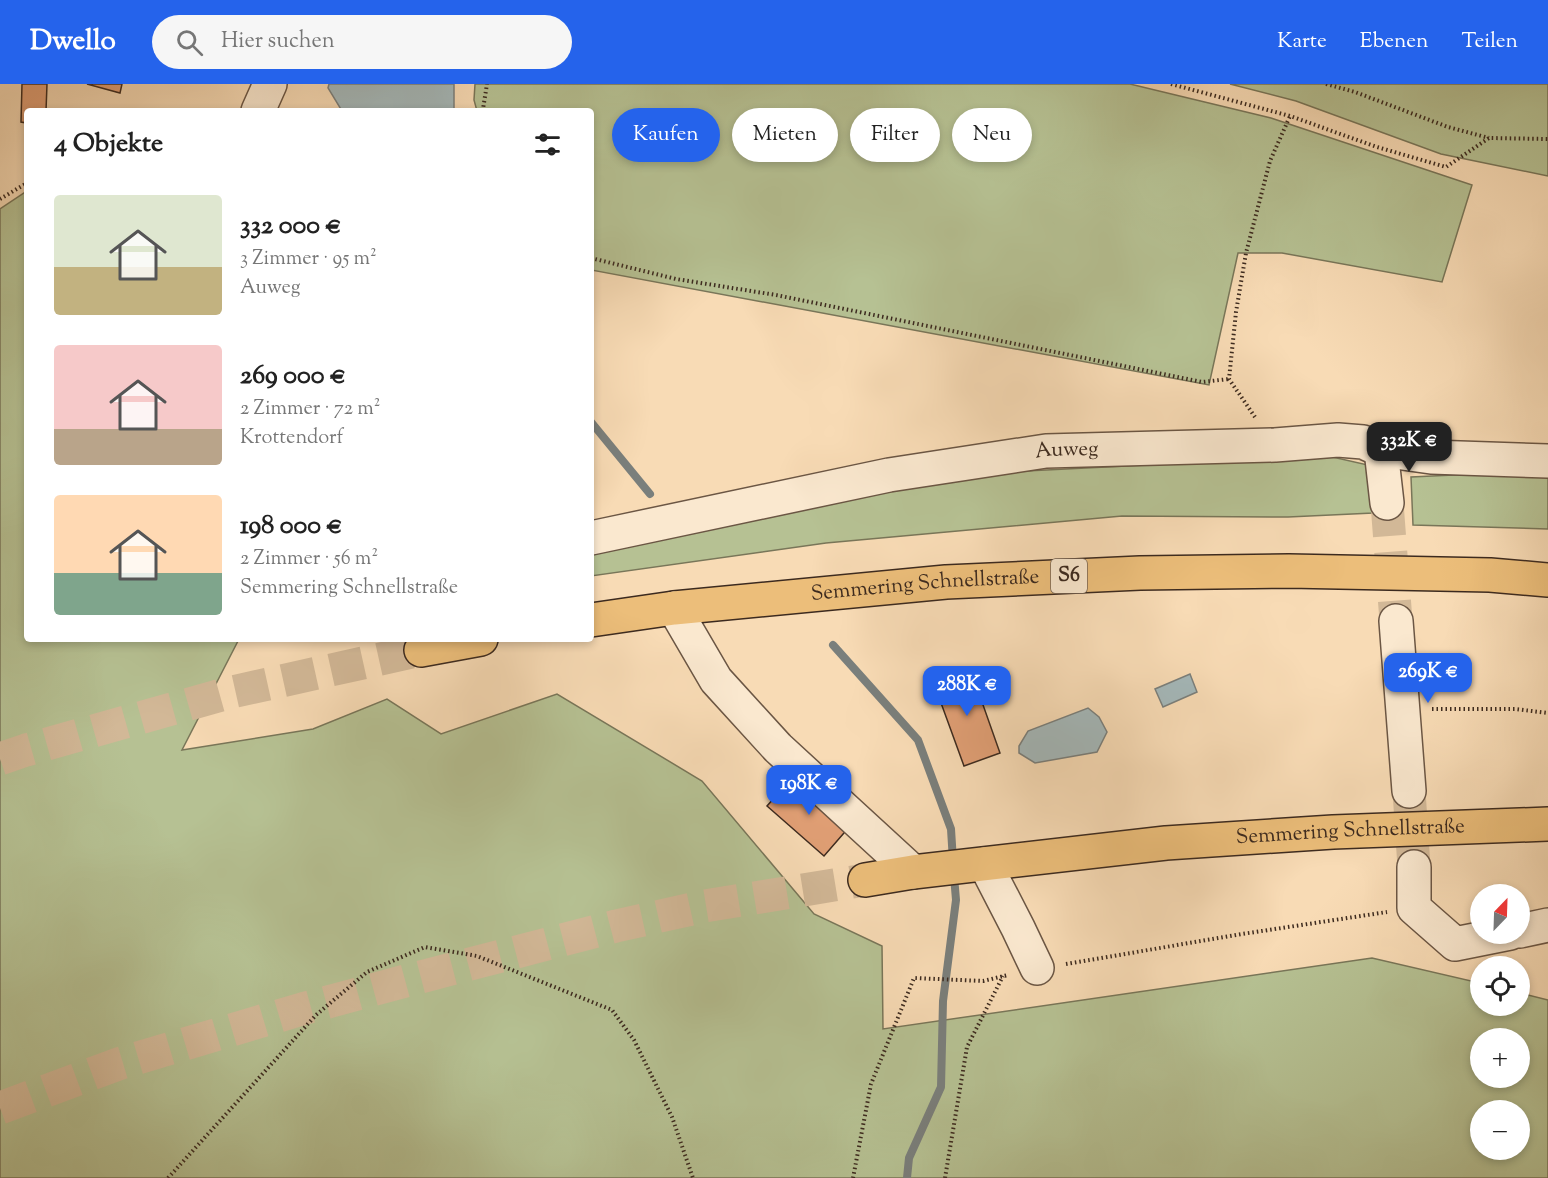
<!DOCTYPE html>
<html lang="de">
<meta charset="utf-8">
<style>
body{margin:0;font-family:"Sorts Mill Goudy",serif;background:#f6f6f6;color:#222;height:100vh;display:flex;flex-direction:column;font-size:22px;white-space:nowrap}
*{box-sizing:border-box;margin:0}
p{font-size:20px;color:#767676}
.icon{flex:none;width:33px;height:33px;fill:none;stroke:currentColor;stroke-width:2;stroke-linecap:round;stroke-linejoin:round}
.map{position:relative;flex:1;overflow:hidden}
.details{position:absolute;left:24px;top:24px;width:570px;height:534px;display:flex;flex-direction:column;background:#fff;border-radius:6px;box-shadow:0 3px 9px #0003}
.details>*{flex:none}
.top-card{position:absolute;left:612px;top:24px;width:570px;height:54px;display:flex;gap:12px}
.needle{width:39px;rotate:23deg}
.buttons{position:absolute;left:1470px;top:800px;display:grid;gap:12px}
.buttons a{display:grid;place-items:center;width:60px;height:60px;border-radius:50%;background:#fff;box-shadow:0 3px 9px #0003;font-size:30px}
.price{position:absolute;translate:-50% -51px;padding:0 14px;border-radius:12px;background:#2563eb;color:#fff;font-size:20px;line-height:39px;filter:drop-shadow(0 2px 3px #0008)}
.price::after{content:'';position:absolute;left:50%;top:36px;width:18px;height:14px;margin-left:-9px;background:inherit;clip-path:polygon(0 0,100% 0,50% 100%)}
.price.on{background:#222;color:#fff}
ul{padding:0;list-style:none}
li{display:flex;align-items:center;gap:18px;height:150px;padding:0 30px}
li span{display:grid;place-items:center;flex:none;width:168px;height:120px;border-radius:6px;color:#555}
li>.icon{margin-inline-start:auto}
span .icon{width:72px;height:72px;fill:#fffc;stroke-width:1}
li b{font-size:26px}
h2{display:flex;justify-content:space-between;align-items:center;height:72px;padding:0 30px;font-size:26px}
.tag{padding:0 21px;border-radius:27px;background:#fff;box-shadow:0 3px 9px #0003;font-size:21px;line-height:54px}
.tag.on{background:#2563eb;color:#fff}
header{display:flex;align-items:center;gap:36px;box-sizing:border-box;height:84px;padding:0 30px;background:#2563eb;color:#fff}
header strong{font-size:28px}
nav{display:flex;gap:33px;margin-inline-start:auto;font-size:21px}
.search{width:420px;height:54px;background:#f6f6f6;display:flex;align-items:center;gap:15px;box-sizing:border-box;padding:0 21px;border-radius:33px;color:#767676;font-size:22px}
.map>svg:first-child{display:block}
.green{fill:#b6c193;stroke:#797659;stroke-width:1.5;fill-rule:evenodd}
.water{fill:#a4b8ba;stroke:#7a7f7c;stroke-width:1.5}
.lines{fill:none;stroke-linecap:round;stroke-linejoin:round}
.stream{stroke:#7a7f7c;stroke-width:8}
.building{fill:#e2a076;stroke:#3c2a1f;stroke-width:1.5}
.minor-tunnel{stroke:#d2b897;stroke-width:33;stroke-dasharray:33 16;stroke-linecap:butt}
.highway-tunnel{stroke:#d2b897;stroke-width:33;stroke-dasharray:33 16;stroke-linecap:butt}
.minor-casing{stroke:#6b5644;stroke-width:36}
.highway-casing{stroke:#3c2a1f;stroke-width:36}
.path{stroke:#3c2a1f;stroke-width:4;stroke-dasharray:1.5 3;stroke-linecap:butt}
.minor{stroke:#fae8cf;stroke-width:33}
.highway{stroke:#ecbe7a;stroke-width:33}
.labels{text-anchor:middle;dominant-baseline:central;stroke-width:4.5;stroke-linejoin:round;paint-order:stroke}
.shield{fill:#fae8cf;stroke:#756354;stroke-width:1.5}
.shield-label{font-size:20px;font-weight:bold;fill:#3c2a1f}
.street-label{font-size:21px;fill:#3c2a1f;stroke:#fae8cf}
</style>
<header>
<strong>Dwello</strong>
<div class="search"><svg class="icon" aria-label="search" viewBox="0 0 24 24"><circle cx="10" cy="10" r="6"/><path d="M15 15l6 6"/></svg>Hier suchen</div>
<nav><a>Karte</a><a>Ebenen</a><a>Teilen</a></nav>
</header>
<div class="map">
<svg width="1548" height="1094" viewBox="0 0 1548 1094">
<rect width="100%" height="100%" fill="#f8dbb5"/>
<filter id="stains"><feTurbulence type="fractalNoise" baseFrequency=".00333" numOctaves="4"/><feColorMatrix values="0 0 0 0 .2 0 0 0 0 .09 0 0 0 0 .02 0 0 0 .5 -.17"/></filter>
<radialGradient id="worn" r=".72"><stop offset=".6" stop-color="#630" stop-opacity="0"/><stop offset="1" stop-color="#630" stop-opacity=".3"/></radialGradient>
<path class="green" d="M475 0H1130L1271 34 1472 101 1442 198 1282 169H1238L1209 301 591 186V27H477L474 16Z
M1230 0H1548V92L1441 70 1296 17Z
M27 107V555H239L182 666 313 645 387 615 441 650 557 610 702 697 814 830 882 862 883 945 1372 874 1480 899V921H1520V909L1548 916V1094H0V125ZM1480 954H1520V993H1480ZM1480 1026H1520V1065H1480Z
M1328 372 1368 381 1373 429 1288 433 1122 432 826 459 591 492V468L846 415 1008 388Z
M1518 388 1548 390V445L1413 441 1411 393Z"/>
<path class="water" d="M329 0H454V27H342L328 4Z
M1190 590 1197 608 1163 623 1155 605Z
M1088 624 1099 633 1107 648 1097 668 1035 679 1019 669V662L1028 647Z"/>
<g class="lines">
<path class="stream" d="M591 338 650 410
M833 561 918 656 951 745 953 777
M907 1094 909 1074 941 1003 943 917 956 816 954 792"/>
</g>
<path class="building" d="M22 0H47L46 27H27V39L21 38Z
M87 0H122L120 9Z
M970 584 1000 669 964 682 933 597Z
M794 692 850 742 824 772 767 722Z"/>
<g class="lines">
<path class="minor-tunnel" d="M1387 419 1396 537
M1409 707 1414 783"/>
<path class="highway-tunnel" d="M0 675 26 666 232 608 421 566
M0 1024 121 979 302 925 409 896 616 842 705 822 865 796"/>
<g class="minor-casing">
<g id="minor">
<path d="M258 27 270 0"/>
<path d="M1381 366 1387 419"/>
<path id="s1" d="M591 454 889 391 1046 367 1275 361 1338 356 1363 358 1381 366 1431 373 1548 377"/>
<path d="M674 524 716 596 778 664 913 788"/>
<path d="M1396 537 1409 707"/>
<path d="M985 780 1018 844 1037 884"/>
<path d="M1414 783V824L1455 860 1510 849"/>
<path d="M1520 847 1548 841"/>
</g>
</g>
<g class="highway-casing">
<g id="highway">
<path id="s2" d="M591 536 674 524 946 498 1140 489 1289 487 1490 491 1548 496"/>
<path d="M421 566 481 555"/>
<path id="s3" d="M865 796 913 788 1166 759 1333 748 1548 740"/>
</g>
</g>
<path class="path" d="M1171 0 1290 32 1377 63 1446 83 1489 54 1548 55
M1326 0 1355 8 1448 43 1489 54
M484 27 483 25 487 0
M0 115 27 99
M591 174 676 195 776 211 1202 298 1229 295
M1255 333 1229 295 1236 228 1246 169 1270 77 1290 32
M1432 625H1515L1548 629
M1066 880 1242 850 1387 828
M168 1094 316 931 367 888 425 863 477 872 612 926 634 956 672 1033 693 1094
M853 1094 871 1000 914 894 983 897 1008 891
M945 1094 967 963 1003 892"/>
<use href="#minor" class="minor"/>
<use href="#highway" class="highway"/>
</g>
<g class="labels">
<rect class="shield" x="1051" y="475" width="36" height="34" rx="4.5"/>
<g class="shield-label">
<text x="1069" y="492">S6</text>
</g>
<g class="street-label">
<text stroke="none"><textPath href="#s1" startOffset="484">Auweg</textPath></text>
<text stroke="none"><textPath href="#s2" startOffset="336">Semmering Schnellstraße</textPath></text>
<text stroke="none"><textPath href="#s3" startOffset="488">Semmering Schnellstraße</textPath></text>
</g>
</g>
<rect width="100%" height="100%" filter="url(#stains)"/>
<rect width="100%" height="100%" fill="url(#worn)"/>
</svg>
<div class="buttons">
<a><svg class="needle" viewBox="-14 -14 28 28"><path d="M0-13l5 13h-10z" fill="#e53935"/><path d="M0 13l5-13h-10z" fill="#767676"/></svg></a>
<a><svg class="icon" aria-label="locate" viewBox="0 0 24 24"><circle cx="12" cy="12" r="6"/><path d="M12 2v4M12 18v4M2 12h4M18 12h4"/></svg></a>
<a>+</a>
<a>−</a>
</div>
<b class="price on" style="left:1409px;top:389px">332K €</b>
<b class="price" style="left:1428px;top:620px">269K €</b>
<b class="price" style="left:967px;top:633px">288K €</b>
<b class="price" style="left:809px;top:732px">198K €</b>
<div class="top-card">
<a class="tag on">Kaufen</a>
<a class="tag">Mieten</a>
<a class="tag">Filter</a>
<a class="tag">Neu</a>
</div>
<section class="details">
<h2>4 Objekte<svg class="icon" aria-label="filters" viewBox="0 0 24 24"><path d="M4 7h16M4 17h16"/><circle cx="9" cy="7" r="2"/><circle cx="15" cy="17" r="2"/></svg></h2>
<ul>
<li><span style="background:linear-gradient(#dfe7d0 60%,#c2b280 0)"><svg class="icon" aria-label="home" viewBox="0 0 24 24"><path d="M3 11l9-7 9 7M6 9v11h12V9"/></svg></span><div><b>332 000 €</b><p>3 Zimmer · 95 m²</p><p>Auweg</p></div></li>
<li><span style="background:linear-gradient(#f6c9c9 70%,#b9a48a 0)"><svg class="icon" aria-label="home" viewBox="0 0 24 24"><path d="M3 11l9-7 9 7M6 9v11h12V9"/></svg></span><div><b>269 000 €</b><p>2 Zimmer · 72 m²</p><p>Krottendorf</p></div></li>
<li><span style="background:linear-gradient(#ffd9b3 65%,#7fa58c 0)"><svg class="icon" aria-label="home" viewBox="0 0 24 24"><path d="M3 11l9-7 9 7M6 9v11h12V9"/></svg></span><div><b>198 000 €</b><p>2 Zimmer · 56 m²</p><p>Semmering Schnellstraße</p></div></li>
</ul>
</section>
</div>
